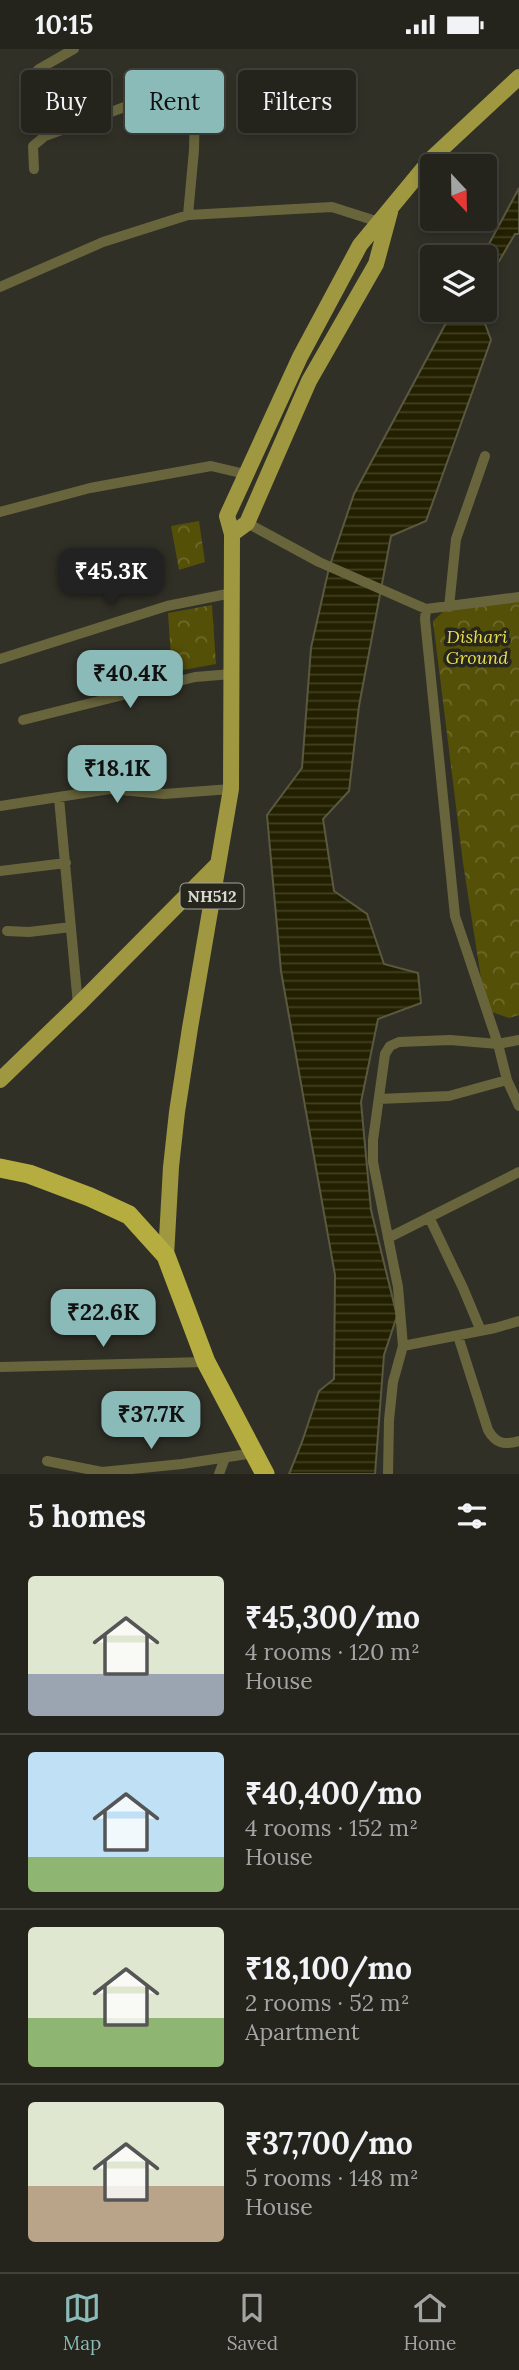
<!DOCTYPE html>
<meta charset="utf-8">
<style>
body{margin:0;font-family:Lora,serif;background:#2c2c26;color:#f1f3f6;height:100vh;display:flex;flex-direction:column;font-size:26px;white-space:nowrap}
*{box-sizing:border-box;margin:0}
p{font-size:23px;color:#a3a4a4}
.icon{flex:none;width:38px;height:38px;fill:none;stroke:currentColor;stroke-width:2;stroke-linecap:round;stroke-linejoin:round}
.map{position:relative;height:1425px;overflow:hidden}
.sheet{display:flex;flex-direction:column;background:#24241d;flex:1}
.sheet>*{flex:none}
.hud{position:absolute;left:21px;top:21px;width:478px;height:63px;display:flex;gap:14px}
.needle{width:46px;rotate:158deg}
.tools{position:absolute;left:420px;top:105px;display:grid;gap:14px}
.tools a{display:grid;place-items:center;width:77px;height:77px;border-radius:7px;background:#24241d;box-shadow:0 4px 10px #0003,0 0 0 2px #41413b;font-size:35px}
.price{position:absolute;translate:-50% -60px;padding:0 16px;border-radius:14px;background:#8bbbb9;color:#111;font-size:23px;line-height:46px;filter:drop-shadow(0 2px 4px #0008)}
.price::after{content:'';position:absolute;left:50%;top:42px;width:21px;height:16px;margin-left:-10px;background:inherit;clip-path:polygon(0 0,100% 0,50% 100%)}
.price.current{background:#222;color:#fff}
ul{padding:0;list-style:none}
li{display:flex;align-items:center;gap:21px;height:175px;padding:0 28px}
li+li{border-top:2px solid #41413b}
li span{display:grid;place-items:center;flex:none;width:196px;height:140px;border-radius:7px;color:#555}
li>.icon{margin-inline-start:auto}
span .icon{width:84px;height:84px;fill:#fffc;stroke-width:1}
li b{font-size:30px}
h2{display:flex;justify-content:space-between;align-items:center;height:84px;padding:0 28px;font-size:30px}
.pill{padding:0 24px;border-radius:7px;background:#24241d;box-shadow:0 4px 10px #0003,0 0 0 2px #41413b;font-size:24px;line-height:63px}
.pill.current{background:#8bbbb9;color:#111}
.status{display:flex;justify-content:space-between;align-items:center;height:49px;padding:0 35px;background:#24241d;direction:ltr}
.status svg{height:19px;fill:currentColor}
.tab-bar{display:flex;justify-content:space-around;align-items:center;height:98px;border-top:2px solid #41413b;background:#24241d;font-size:19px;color:#a3a4a4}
.tab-bar a{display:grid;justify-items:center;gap:4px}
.tab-bar .current{color:#8bbbb9}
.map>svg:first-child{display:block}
.forest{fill:url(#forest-crowns)}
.water{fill:url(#water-rules);stroke:#5a583f;stroke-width:2}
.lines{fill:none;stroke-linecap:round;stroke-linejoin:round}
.street{stroke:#68653d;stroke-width:10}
.primary{stroke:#9f9840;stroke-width:16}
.highway{stroke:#b5ad3f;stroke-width:19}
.labels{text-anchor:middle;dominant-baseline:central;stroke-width:7;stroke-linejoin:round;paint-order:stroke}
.shield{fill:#26261d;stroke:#a3a39c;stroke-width:2}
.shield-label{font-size:16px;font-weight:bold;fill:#d9d9d3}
.park-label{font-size:18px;font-style:italic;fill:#e8dd4e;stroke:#26261d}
</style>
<div class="status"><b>10:15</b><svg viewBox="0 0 49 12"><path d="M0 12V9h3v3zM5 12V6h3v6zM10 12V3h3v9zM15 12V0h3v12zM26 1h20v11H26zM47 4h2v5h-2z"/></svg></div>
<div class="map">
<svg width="519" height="1425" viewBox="0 0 519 1425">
<defs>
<pattern id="forest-crowns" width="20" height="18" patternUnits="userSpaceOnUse" patternTransform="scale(1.75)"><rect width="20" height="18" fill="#555008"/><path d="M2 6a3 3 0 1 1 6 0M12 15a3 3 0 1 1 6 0" fill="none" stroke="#6d692b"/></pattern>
<pattern id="water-rules" width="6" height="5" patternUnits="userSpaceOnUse" patternTransform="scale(1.75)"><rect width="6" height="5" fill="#232000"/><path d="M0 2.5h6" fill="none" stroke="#424024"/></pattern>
</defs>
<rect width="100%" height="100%" fill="#303027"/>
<path class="forest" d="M199 472 205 513 179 521 171 477Z
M519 550V966L509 969 486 961 463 814 433 572 446 560Z
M212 556 216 615 172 623 168 564Z"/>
<path class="water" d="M519 139V185H515L485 236V208H482Z
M453 261H480L491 291 426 472 391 487 359 657 349 742 323 770 334 842 367 865 384 915 418 924 421 954 378 970 361 1053 371 1161 397 1267 384 1306 375 1425H289L302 1393 319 1342 334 1330 335 1226 281 922 267 766 302 719 311 599 329 519 354 445Z"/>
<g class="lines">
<path class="street" d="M45 87 30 34 31 28 39 20 74 0
M34 120 33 97 45 87 152 48 185 42 189 45 195 55 194 101 188 166
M0 238 103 193 188 166 332 158 379 173
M0 463 90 439 211 417 245 425
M247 474 319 513 426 560 519 548
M449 558 456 490 485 407
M0 610 167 557 232 544
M23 671 195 628 232 625
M59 749 78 956
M0 757 110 740 164 745 231 740
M0 822 66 814
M7 882 29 883 71 878
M519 991 498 995 507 1031 519 1057
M379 1050 449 1047 507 1031
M429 1168 463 1239 481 1282
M388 1189 519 1123
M458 1287 488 1381C496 1395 504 1396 519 1392
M403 1297 495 1279 519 1272
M0 1318 206 1313
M47 1412 102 1423 182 1415 254 1404
M219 1425 225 1409
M388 1425 389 1371 393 1333 403 1297 398 1238 373 1113V1091L385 1005 390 997 399 993 450 991 498 995 455 867 425 570 426 560"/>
<path class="primary" d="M232 485 247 474 309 332 376 215 390 163
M0 1031 78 956 218 815
M166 1207 171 1118 177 1063 190 979 231 740 232 485 227 467 300 308 360 196 432 109 519 28"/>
<path class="highway" d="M0 1119 29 1125 90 1148 129 1166 166 1207 206 1313 265 1425"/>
</g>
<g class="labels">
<rect class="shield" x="180.5" y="834.5" width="63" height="25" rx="5"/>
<g class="shield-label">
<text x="212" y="847">NH512</text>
</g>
<g class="park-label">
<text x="477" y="587">Dishari<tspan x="477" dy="21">Ground</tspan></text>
</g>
</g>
</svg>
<div class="tools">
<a><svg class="needle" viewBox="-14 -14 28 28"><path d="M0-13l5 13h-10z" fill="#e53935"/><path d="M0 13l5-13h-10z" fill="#a3a4a4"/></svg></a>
<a><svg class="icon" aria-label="layers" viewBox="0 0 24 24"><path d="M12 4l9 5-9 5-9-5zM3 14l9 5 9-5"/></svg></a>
</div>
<b class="price current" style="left:111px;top:559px">₹45.3K</b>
<b class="price" style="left:130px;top:661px">₹40.4K</b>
<b class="price" style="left:117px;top:756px">₹18.1K</b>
<b class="price" style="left:103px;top:1300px">₹22.6K</b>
<b class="price" style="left:151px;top:1402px">₹37.7K</b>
<div class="hud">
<a class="pill">Buy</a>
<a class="pill current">Rent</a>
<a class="pill">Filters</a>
</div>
</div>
<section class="sheet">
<h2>5 homes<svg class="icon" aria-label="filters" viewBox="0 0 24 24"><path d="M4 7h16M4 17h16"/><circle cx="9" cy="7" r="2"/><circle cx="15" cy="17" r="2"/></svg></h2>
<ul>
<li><span style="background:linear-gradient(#dfe7d0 70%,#9aa5b1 0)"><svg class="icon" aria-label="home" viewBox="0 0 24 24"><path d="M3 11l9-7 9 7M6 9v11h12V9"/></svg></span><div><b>₹45,300/mo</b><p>4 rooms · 120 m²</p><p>House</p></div></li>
<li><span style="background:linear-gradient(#bfe0f5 75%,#8fb573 0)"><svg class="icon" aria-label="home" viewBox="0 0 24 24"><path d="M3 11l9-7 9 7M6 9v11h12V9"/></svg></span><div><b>₹40,400/mo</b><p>4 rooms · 152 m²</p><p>House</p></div></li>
<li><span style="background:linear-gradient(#dfe7d0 65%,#8fb573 0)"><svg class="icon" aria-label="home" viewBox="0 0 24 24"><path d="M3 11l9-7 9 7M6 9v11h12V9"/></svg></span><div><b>₹18,100/mo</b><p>2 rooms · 52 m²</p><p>Apartment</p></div></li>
<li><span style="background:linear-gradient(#dfe7d0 60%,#b9a48a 0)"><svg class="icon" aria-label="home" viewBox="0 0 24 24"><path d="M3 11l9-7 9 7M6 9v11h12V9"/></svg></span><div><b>₹37,700/mo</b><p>5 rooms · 148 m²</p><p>House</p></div></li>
</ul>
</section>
<nav class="tab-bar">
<a class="current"><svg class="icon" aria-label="map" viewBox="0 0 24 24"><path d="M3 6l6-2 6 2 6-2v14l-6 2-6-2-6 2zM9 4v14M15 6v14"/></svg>Map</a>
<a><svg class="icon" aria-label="saved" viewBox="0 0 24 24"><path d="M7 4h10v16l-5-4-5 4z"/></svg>Saved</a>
<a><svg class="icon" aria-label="home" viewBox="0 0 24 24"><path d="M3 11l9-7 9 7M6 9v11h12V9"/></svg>Home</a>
</nav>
